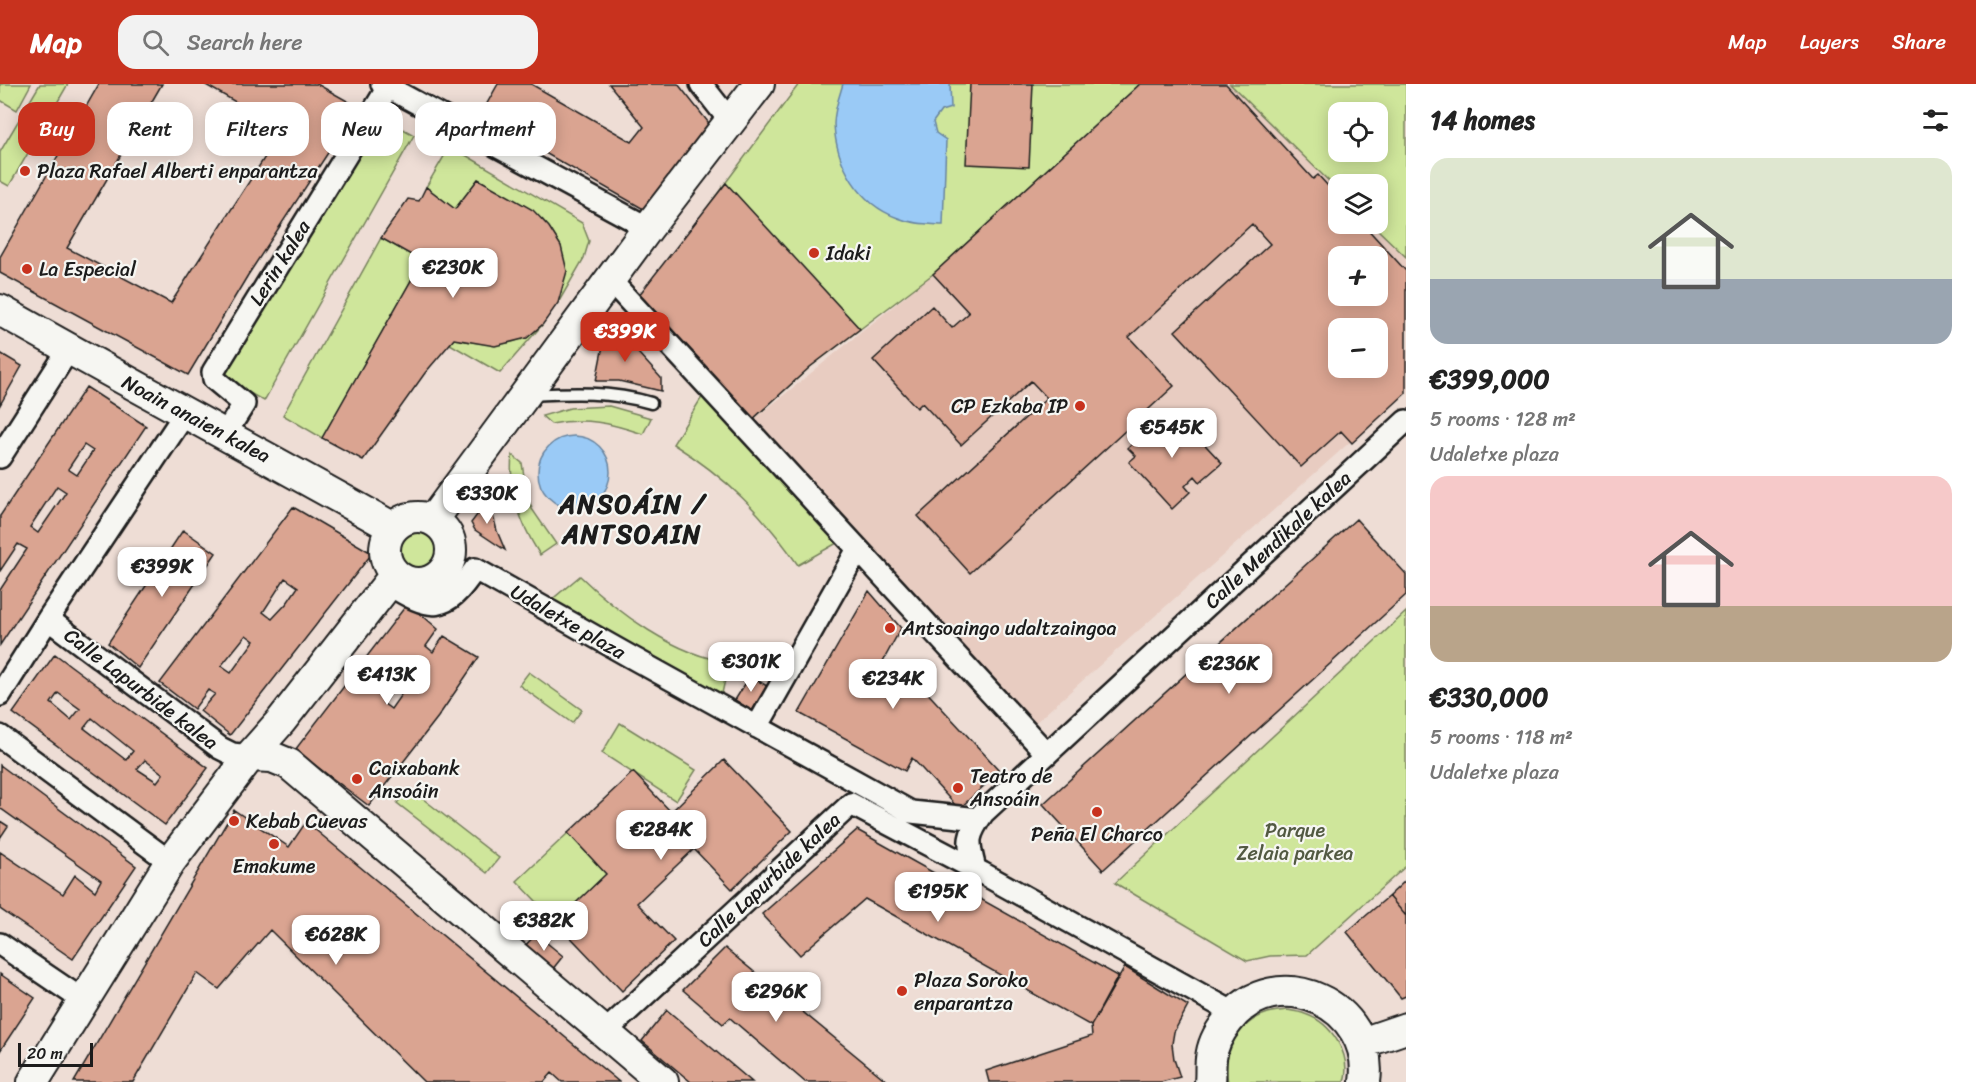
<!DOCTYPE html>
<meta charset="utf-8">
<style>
body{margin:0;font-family:Sriracha,sans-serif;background:#f2f2f2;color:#222;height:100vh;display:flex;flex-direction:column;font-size:22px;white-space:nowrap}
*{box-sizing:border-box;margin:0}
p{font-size:20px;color:#767676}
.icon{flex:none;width:33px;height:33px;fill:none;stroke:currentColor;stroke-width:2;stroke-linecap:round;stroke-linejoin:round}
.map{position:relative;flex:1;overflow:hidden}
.drawer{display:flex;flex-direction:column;background:#fff;width:570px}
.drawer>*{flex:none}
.banner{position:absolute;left:18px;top:18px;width:570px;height:54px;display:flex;gap:12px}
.buttons{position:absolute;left:1328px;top:18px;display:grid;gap:12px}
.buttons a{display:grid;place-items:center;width:60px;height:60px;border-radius:12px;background:#fff;box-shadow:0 3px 15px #0003;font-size:30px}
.scale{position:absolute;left:18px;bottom:15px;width:75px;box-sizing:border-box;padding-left:6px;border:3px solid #1c1c1c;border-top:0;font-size:16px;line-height:21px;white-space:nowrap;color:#1c1c1c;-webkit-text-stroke:4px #f6f6f2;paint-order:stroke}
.price{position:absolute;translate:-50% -51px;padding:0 14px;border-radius:12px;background:#fff;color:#222;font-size:20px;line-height:39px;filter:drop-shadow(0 2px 3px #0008)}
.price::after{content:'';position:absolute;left:50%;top:36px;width:18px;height:14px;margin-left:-9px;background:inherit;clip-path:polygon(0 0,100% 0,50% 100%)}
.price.selected{background:#c8321e;color:#fff}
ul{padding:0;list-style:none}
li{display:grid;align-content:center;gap:12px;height:318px;padding:0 24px}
li span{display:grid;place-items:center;height:186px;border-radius:18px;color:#555}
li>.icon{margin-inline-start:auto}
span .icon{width:108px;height:108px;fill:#fffc;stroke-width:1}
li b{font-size:26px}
h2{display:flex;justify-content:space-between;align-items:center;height:72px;padding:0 24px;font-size:26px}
.chip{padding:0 21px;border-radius:18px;background:#fff;box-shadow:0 3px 15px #0003;font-size:21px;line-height:54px}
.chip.selected{background:#c8321e;color:#fff}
header{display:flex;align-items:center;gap:36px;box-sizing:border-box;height:84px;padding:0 30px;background:#c8321e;color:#fff}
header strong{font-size:28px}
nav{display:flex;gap:33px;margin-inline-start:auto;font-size:21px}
.search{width:420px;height:54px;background:#f2f2f2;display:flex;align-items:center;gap:15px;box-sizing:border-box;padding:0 21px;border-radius:18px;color:#767676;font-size:22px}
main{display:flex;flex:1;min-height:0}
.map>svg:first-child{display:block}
.built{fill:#e8ccc1;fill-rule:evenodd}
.green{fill:#cfe69b;stroke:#76815c;stroke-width:1.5;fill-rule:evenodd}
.water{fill:#9acaf6;stroke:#68849f;stroke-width:1.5}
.building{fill:#daa491;stroke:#1c1c1c;stroke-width:1.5;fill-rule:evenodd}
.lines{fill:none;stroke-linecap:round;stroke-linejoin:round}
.lane-casing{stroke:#1c1c1c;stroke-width:15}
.street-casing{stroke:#1c1c1c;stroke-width:26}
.secondary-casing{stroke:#1c1c1c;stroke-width:34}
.lane{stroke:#f6f6f2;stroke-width:10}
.street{stroke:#f6f6f2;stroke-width:21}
.secondary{stroke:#f6f6f2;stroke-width:30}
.poi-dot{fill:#c8321e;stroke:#f6f6f2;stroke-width:2}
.labels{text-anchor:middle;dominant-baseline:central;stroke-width:4.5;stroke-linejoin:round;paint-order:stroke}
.poi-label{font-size:20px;fill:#1c1c1c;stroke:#f6f6f2;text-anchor:start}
.street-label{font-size:20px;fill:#1c1c1c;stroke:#f6f6f2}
.park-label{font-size:20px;fill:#525942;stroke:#f6f6f2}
.district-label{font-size:26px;font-weight:bold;letter-spacing:1.5px;fill:#1c1c1c;stroke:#f6f6f2}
</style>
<header>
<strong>Map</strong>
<div class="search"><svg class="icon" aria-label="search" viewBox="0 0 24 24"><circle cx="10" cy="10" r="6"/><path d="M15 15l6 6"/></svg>Search here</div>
<nav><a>Map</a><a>Layers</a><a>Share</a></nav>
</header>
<main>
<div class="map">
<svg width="1406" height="998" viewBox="0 0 1406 998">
<rect width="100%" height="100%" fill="#eeddd5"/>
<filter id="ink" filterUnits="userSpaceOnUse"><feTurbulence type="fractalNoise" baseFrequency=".0167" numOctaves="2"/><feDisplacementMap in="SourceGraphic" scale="12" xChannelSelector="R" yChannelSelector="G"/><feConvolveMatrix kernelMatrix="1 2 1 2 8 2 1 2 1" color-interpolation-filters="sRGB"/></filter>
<g filter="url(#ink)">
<path class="built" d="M1140 0H1230L1338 106V140H1372L1406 173V308L1035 639 753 336 933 190ZM1338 172H1377V212H1338ZM1338 244H1377V284H1338Z"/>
<path class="green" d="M0 0H31L17 26 0 16Z
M40 0H68L9 102 0 97V68Z
M799 0H1140L933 190 810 283 752 336 689 148Z
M1230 0H1406V173L1372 140H1377V100H1338V106ZM1377 28V68H1338V28Z
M373 28 414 51 264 317 213 288Z
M450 62 582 139 589 157 584 174 558 219 561 162 552 148 543 136 478 95 455 125 426 103Z
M381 154 422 177 322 354 283 331Z
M543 240 500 289 450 260 454 255C490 261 514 267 543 240Z
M702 313 837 459 798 481C763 430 726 393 673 360Z
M609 322 651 334 643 350C610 339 586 333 551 340L542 332 570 324Z
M512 371 522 379 526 406 532 425 556 460 540 471C521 441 508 407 512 371Z
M394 465a23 23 0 1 1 46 0a23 23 0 1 1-46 0Z
M580 492C617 528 676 572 729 578L721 614 549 518Z
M1406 528V782L1307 871 1270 872 1247 877 1115 799Z
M529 588 582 626 572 639 519 601Z
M620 639 696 686 676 717 602 669Z
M409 704 499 774 487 789 397 719Z
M568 749 607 790 556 838 517 797Z
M1287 926C1293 927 1300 928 1305 930 1332 939 1352 971 1344 998H1228C1221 969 1239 938 1268 929 1274 927 1281 927 1287 926Z"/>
<path class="water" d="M843 0H950L951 24 941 27 933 38 936 49 946 56 943 141C927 140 912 140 898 134 859 120 836 81 834 40 834 26 839 13 843 0Z
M538 388a36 36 0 1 1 72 0a36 36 0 1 1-72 0Z"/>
<path class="building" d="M99 0H162L67 164 171 219 283 45 204 0H317L358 23 248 191 188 291 0 189V173Z
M498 0H531L632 58 644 43 609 0H678L712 43 647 127 480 32Z
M970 0H1033L1029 83 966 80Z
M1140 0H1226L1313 95 1318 91 1338 113V140H1363L1406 187V309L1352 359 1341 347 1301 383 1175 247 1270 160 1252 140 1129 253 1174 302 970 489 918 432 1047 314 1031 297 961 361 922 319 917 324 873 276 932 222 952 244 969 229 933 190ZM1338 172H1377V212H1338ZM1338 244H1377V284H1338Z
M478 95 533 126 549 143 561 162 567 187 558 219 543 240 527 254 495 262 454 255 425 289 363 376 322 354 422 177 381 154 408 115 419 117 426 103 455 125Z
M726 99 860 245 810 283 752 336 639 211Z
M608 236 661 294V307L619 297H596Z
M0 269 22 282 0 321Z
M86 303 146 342 0 561V506L27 465 18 460 0 487V432ZM84 361 93 367 77 391 68 385ZM57 402 66 408 38 449 30 443Z
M1167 328 1174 336 1178 332 1222 379 1200 398 1195 392 1185 402 1190 408 1172 425 1129 378 1136 372 1128 364Z
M489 415 497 447 505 466 475 446 471 439Z
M293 423 370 468V472L230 651 200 627 215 610 208 606 194 625 160 599ZM285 494 298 503 287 519 272 535 263 528ZM246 551 254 557 231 589 221 582Z
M1356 435 1406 490V511L1103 786 1043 720Z
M183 446 216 469 138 584 108 559Z
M869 507 901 544 876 590 896 601 909 589 1000 687 959 725 912 674 905 687 799 629Z
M408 519 438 545 426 562 433 568 444 552 479 573 438 633 369 722 295 666ZM413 580 419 585 391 625 383 619Z
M55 570 208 684 165 741 13 629ZM58 609 80 625 71 636 51 619ZM92 634 133 667 126 676 84 644ZM145 676 163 690 157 698 137 685Z
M750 592 767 602 752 627 735 616Z
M724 676 792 747 732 805 694 765 637 819 674 857 622 907 556 838 606 790 568 749 633 688 671 728Z
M0 681 136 782 73 875 0 825V768L63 810 75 791 95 807 101 796 0 724Z
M234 726 289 763 306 738 619 998H562L552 989 544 998H424L270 846 219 905 197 889 133 998H74Z
M0 737 8 742 0 754Z
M857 746 1118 892 1091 942 865 815 800 871 762 830Z
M1406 796V832L1389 812Z
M1389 812 1406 832V912L1401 914 1347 848Z
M536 850 563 872 552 886 524 863Z
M725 864 888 998H805L730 934 723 940 683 906Z
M1125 883 1188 922 1174 948 1172 960 1174 975 1180 993 1161 998H989L986 987 1092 952 1091 942Z
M0 890 35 914 0 967Z
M667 926 752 998H691L642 957Z"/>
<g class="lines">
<g class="lane-casing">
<path id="lane" d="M530 311C571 309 611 307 651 319"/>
</g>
<g class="street-casing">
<path id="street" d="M382 0 648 144
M701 0 730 37
M610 196 1047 670
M225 350 244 320 214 295 213 288 390 0
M0 373 69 265
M388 500C432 527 445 530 475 485L631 573 911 728 979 735
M48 535 220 664 232 670 250 672
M0 611 48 535 186 328
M757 643 858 465
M0 652 170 778
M975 785C968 757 966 754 983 729L1406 337
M0 860 84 917
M605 948 851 720 982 789 1234 929"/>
</g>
<g class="secondary-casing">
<path id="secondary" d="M0 226C130 300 262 370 392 443
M385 466a33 33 0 1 1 66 0a33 33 0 1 1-66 0Z
M433 436 648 144 759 0
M250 672 272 673 289 680 663 998
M1362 959 1406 944
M33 998 170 778 250 672 281 637 395 491
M1210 998C1211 990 1210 982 1211 975 1212 961 1219 948 1228 937 1275 875 1376 920 1365 998"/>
</g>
<use href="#lane" class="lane"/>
<use href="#street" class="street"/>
<use href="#secondary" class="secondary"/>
</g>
</g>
<g class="poi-dot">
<circle cx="25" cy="87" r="6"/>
<circle cx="814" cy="169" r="6"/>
<circle cx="27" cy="185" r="6"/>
<circle cx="1080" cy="322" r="6"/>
<circle cx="890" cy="544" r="6"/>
<circle cx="357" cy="695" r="6"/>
<circle cx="958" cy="704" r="6"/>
<circle cx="1097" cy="728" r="6"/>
<circle cx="234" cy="737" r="6"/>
<circle cx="274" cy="760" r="6"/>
<circle cx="902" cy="907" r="6"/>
</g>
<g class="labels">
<g class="poi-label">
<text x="37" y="87">Plaza Rafael Alberti enparantza</text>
<text x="826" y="169">Idaki</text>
<text x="39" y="185">La Especial</text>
<text x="1068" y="322" text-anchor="end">CP Ezkaba IP</text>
<text x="902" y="544">Antsoaingo udaltzaingoa</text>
<text x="369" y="684">Caixabank<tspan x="369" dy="23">Ansoáin</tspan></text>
<text x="970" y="692">Teatro de<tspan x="970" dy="23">Ansoáin</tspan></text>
<text x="246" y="737">Kebab Cuevas</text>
<text x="1097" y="750" text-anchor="middle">Peña El Charco</text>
<text x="274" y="782" text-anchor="middle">Emakume</text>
<text x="914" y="896">Plaza Soroko<tspan x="914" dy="23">enparantza</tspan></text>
</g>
<g class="street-label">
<text transform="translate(280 179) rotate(-58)">Lerin kalea</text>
<text transform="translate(196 335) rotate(28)">Noain anaien kalea</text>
<text transform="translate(1278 456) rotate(-43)">Calle Mendikale kalea</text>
<text transform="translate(568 538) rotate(30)">Udaletxe plaza</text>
<text transform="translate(141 605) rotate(37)">Calle Lapurbide kalea</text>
<text transform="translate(769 796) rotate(-43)">Calle Lapurbide kalea</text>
</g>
<g class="park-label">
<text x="1295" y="746">Parque<tspan x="1295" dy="23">Zelaia parkea</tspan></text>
</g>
<g class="district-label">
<text x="632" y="420">ANSOÁIN /<tspan x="632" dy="30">ANTSOAIN</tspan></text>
</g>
</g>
</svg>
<div class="buttons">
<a><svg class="icon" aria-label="locate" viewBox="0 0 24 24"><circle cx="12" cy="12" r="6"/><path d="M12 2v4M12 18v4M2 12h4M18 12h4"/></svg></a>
<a><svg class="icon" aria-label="layers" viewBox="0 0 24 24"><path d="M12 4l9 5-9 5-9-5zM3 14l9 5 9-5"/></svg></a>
<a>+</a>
<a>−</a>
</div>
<div class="scale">20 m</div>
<b class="price" style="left:453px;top:215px">€230K</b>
<b class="price selected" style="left:625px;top:279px">€399K</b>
<b class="price" style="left:1172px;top:375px">€545K</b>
<b class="price" style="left:487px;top:441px">€330K</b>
<b class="price" style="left:162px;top:514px">€399K</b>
<b class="price" style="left:751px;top:609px">€301K</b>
<b class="price" style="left:1229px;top:611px">€236K</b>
<b class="price" style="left:387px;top:622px">€413K</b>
<b class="price" style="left:893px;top:626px">€234K</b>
<b class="price" style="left:661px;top:777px">€284K</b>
<b class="price" style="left:938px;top:839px">€195K</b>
<b class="price" style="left:544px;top:868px">€382K</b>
<b class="price" style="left:336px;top:882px">€628K</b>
<b class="price" style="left:776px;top:939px">€296K</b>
<div class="banner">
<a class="chip selected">Buy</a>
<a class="chip">Rent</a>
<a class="chip">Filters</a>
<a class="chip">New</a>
<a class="chip">Apartment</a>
</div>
</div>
<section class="drawer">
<h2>14 homes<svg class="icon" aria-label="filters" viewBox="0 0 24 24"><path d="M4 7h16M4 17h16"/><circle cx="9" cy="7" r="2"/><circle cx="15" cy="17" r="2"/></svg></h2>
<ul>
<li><span style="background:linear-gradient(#dfe7d0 65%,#9aa5b1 0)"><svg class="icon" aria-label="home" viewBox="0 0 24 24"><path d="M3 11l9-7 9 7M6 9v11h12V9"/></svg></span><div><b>€399,000</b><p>5 rooms · 128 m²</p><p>Udaletxe plaza</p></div></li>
<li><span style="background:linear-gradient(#f6c9c9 70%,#b9a48a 0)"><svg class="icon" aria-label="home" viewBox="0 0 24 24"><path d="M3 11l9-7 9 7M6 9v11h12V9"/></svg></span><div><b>€330,000</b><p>5 rooms · 118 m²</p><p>Udaletxe plaza</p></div></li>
</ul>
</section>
</main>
